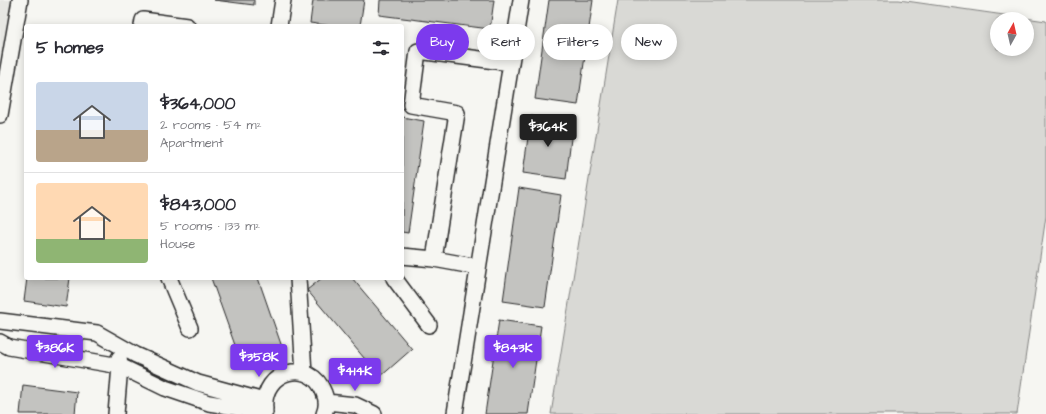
<!DOCTYPE html>
<meta charset="utf-8">
<style>
body{margin:0;font-family:"Architects Daughter",sans-serif;background:#f2f2f3;color:#2b2b33;height:100vh;display:flex;flex-direction:column;font-size:15px;white-space:nowrap}
*{box-sizing:border-box;margin:0}
p{font-size:13px;color:#7c7c81}
.icon{flex:none;width:22px;height:22px;fill:none;stroke:currentColor;stroke-width:2;stroke-linecap:round;stroke-linejoin:round}
.map{position:relative;flex:1;overflow:hidden}
.panel{position:absolute;left:24px;top:24px;width:380px;height:256px;display:flex;flex-direction:column;background:#fff;border-radius:4px;box-shadow:0 2px 10px #0003}
.panel>*{flex:none}
.guide{position:absolute;left:416px;top:24px;width:380px;height:36px;display:flex;gap:8px}
.needle{width:26px;rotate:8deg}
.tools{position:absolute;left:990px;top:12px;display:grid;gap:8px}
.tools a{display:grid;place-items:center;width:44px;height:44px;border-radius:50%;background:#fff;box-shadow:0 2px 10px #0003;font-size:20px}
.price{position:absolute;translate:-50% -34px;padding:0 9px;border-radius:4px;background:#7c3aed;color:#fff;font-size:13px;line-height:26px;filter:drop-shadow(0 1px 2px #0008)}
.price::after{content:'';position:absolute;left:50%;top:24px;width:12px;height:9px;margin-left:-6px;background:inherit;clip-path:polygon(0 0,100% 0,50% 100%)}
.price.on{background:#222;color:#fff}
ul{padding:0;list-style:none}
li{display:flex;align-items:center;gap:12px;height:100px;padding:0 12px}
li+li{border-top:1px solid #e1e1e2}
li span{display:grid;place-items:center;flex:none;width:112px;height:80px;border-radius:4px;color:#555}
li>.icon{margin-inline-start:auto}
span .icon{width:48px;height:48px;fill:#fffc;stroke-width:1}
li b{font-size:17px}
h2{display:flex;justify-content:space-between;align-items:center;height:48px;padding:0 12px;font-size:17px}
.tag{padding:0 14px;border-radius:18px;background:#fff;box-shadow:0 2px 10px #0003;font-size:14px;line-height:36px}
.tag.on{background:#7c3aed;color:#fff}
.map>svg:first-child{display:block}
.built{fill:#e7e7e3}
.green{fill:#d9d9d5;stroke:#828280;fill-rule:evenodd}
.building{fill:#c3c3c0;stroke:#2b2b2b}
.lines{fill:none;stroke-linecap:round;stroke-linejoin:round}
.minor-casing{stroke:#2b2b2b;stroke-width:18}
.minor{stroke:#f6f6f2;stroke-width:15}
</style>
<div class="map">
<svg width="1046" height="414" viewBox="0 0 1046 414">
<rect width="100%" height="100%" fill="#f6f6f2"/>
<filter id="ink" filterUnits="userSpaceOnUse"><feTurbulence type="fractalNoise" baseFrequency=".025" numOctaves="2"/><feDisplacementMap in="SourceGraphic" scale="8" xChannelSelector="R" yChannelSelector="G"/><feConvolveMatrix kernelMatrix="1 2 1 2 8 2 1 2 1" color-interpolation-filters="sRGB"/></filter>
<g filter="url(#ink)">
<path class="built" d="M0 0H12L0 71Z"/>
<path class="green" d="M618 0H899L1046 21V216L1017 414H551ZM997 19H1027V49H997Z"/>
<path class="building" d="M214 0H254V5Z
M313 0H364L360 26H332L310 23Z
M380 0H494L490 29 379 15Z
M549 0H593L578 105 535 99Z
M531 116 573 122 566 179 523 173Z
M402 117 424 121 408 233 402 232Z
M519 188 561 195 545 307 503 301Z
M27 278H70L66 307 24 301Z
M211 278H258L282 347 241 362Z
M322 278H352L412 349 380 377 307 290Z
M499 320 541 326 528 414H485Z
M23 385 77 392 75 414H20Z"/>
<g class="lines">
<g class="minor-casing">
<path id="minor" d="M142 26 143 20 187 26
M279 26 283 0
M511 63 521 0
M0 115 20 0
M402 256 434 259 457 113 411 105 418 51 511 63 455 413
M434 259 478 267
M169 278 190 328
M298 278 304 373
M394 278 429 325
M0 321 97 333 136 355 198 383 264 401
M0 342 9 347 120 366 165 388 209 403 265 412
M327 402 355 405 374 414
M265 409C261 370 311 357 324 393 327 400 327 407 324 414
M116 414 120 366 119 358"/>
</g>
<use href="#minor" class="minor"/>
</g>
</g>
</svg>
<div class="tools">
<a><svg class="needle" viewBox="-14 -14 28 28"><path d="M0-13l5 13h-10z" fill="#e53935"/><path d="M0 13l5-13h-10z" fill="#7c7c81"/></svg></a>
</div>
<b class="price on" style="left:548px;top:148px">$364K</b>
<b class="price" style="left:55px;top:369px">$386K</b>
<b class="price" style="left:513px;top:369px">$843K</b>
<b class="price" style="left:259px;top:378px">$358K</b>
<b class="price" style="left:355px;top:392px">$414K</b>
<div class="guide">
<a class="tag on">Buy</a>
<a class="tag">Rent</a>
<a class="tag">Filters</a>
<a class="tag">New</a>
</div>
<section class="panel">
<h2>5 homes<svg class="icon" aria-label="filters" viewBox="0 0 24 24"><path d="M4 7h16M4 17h16"/><circle cx="9" cy="7" r="2"/><circle cx="15" cy="17" r="2"/></svg></h2>
<ul>
<li><span style="background:linear-gradient(#c9d6e8 60%,#b9a48a 0)"><svg class="icon" aria-label="home" viewBox="0 0 24 24"><path d="M3 11l9-7 9 7M6 9v11h12V9"/></svg></span><div><b>$364,000</b><p>2 rooms · 54 m²</p><p>Apartment</p></div></li>
<li><span style="background:linear-gradient(#ffd9b3 70%,#8fb573 0)"><svg class="icon" aria-label="home" viewBox="0 0 24 24"><path d="M3 11l9-7 9 7M6 9v11h12V9"/></svg></span><div><b>$843,000</b><p>5 rooms · 133 m²</p><p>House</p></div></li>
</ul>
</section>
</div>
